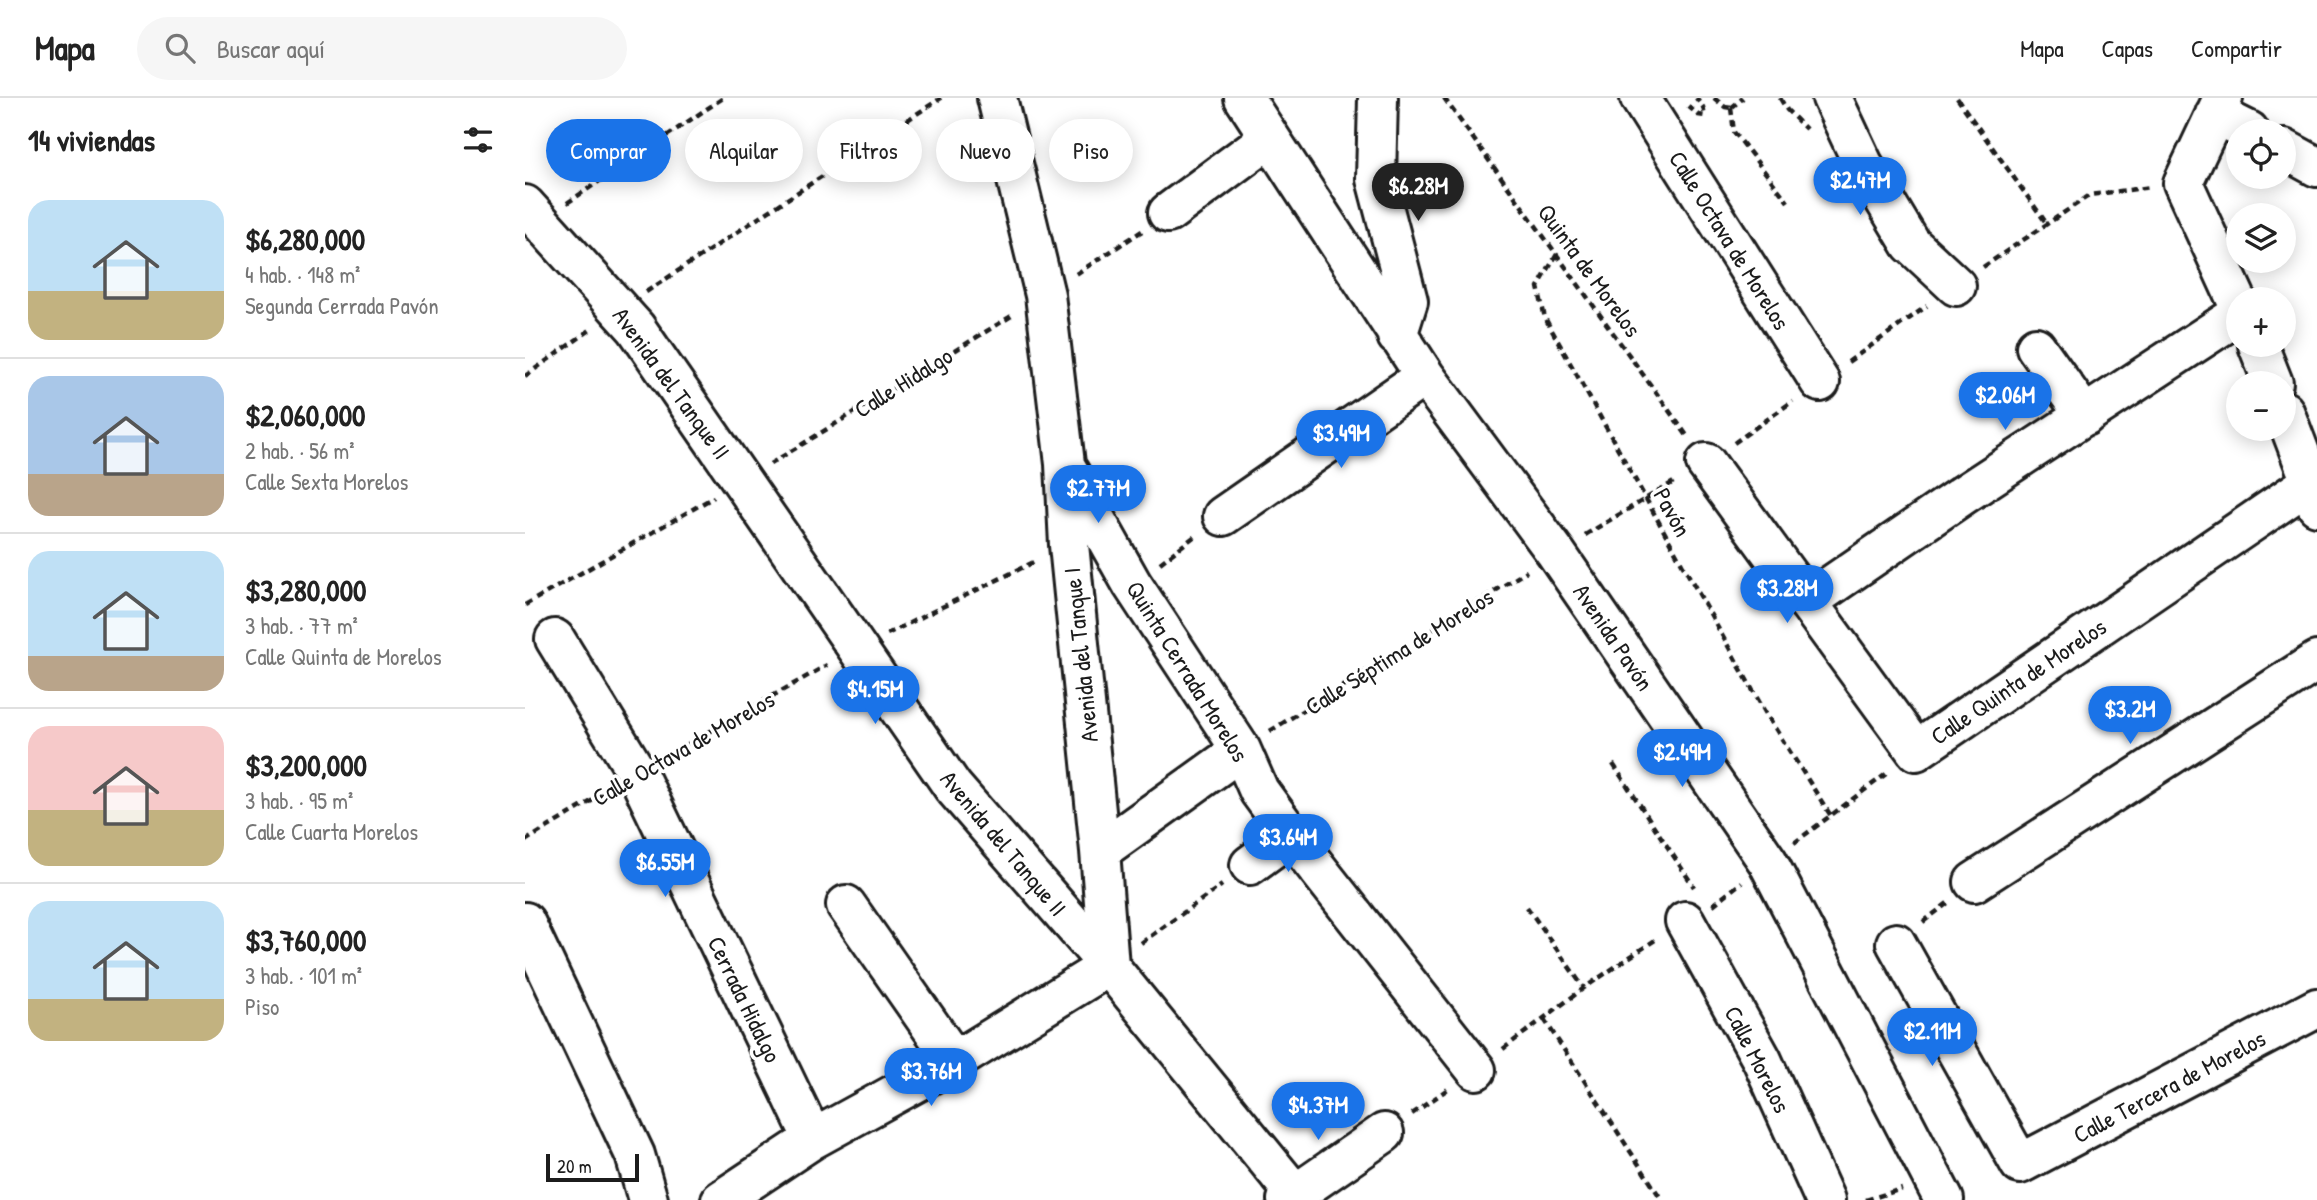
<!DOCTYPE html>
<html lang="es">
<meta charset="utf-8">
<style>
body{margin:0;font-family:"Patrick Hand",sans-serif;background:#f6f6f6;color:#222;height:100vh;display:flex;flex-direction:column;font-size:26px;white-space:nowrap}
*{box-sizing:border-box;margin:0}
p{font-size:23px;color:#767676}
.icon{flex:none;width:38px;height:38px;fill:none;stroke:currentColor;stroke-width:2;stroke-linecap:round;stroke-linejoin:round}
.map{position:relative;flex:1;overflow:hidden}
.sheet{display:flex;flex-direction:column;background:#fff;width:525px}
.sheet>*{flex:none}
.hud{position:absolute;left:21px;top:21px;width:665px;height:63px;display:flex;gap:14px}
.buttons{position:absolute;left:1701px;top:21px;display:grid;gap:14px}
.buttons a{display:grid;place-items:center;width:70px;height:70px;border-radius:50%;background:#fff;box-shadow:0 4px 18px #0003;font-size:35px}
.scale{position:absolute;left:21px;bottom:18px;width:93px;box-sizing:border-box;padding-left:7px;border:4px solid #1c1c1c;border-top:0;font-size:19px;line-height:24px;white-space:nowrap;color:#1c1c1c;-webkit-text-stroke:5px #fff;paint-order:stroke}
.price{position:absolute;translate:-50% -60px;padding:0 16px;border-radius:24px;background:#1a73e8;color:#fff;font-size:23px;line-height:46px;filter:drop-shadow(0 2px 4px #0008)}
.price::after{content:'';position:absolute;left:50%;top:42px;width:21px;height:16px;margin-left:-10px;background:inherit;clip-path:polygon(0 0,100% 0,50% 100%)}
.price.current{background:#222;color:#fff}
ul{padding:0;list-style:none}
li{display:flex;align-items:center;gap:21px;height:175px;padding:0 28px}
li+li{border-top:2px solid #e0e0e0}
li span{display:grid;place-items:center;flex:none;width:196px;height:140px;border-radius:21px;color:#555}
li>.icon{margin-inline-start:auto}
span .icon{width:84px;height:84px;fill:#fffc;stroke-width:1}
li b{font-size:30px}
h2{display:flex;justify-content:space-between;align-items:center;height:84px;padding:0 28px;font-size:30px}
.pill{padding:0 24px;border-radius:32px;background:#fff;box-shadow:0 4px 18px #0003;font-size:24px;line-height:63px}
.pill.current{background:#1a73e8;color:#fff}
header{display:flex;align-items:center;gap:42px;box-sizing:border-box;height:98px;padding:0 35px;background:#fff;border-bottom:2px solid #e0e0e0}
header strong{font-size:33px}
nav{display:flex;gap:38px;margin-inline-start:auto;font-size:24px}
.search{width:490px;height:63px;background:#f6f6f6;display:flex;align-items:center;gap:18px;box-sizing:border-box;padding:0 24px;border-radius:38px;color:#767676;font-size:26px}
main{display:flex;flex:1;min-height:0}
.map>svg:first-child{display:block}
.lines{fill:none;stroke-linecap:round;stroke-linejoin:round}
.minor-casing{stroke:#1c1c1c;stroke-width:44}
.path{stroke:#1c1c1c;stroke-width:4.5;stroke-dasharray:7 5;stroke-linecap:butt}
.minor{stroke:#fff;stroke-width:38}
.labels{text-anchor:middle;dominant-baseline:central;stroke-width:7;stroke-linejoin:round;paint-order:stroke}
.street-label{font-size:24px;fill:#1c1c1c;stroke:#fff}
</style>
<header>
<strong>Mapa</strong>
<div class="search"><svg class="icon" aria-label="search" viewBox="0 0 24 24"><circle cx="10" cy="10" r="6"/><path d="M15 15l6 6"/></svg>Buscar aquí</div>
<nav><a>Mapa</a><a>Capas</a><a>Compartir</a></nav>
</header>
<main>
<section class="sheet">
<h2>14 viviendas<svg class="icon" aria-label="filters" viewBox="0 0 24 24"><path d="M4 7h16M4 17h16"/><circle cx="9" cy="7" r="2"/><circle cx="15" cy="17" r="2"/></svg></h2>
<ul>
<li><span style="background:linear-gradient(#bfe0f5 65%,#c2b280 0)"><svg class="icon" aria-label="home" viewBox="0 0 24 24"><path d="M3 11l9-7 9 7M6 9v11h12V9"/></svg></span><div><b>$6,280,000</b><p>4 hab. · 148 m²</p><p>Segunda Cerrada Pavón</p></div></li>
<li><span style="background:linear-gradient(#a9c7e8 70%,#b9a48a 0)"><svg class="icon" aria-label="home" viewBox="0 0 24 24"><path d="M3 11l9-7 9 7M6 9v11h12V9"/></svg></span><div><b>$2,060,000</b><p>2 hab. · 56 m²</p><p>Calle Sexta Morelos</p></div></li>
<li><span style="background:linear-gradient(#bfe0f5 75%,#b9a48a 0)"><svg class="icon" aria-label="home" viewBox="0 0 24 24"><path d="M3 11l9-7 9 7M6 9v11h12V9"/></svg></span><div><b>$3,280,000</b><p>3 hab. · 77 m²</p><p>Calle Quinta de Morelos</p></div></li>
<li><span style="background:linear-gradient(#f6c9c9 60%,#c2b280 0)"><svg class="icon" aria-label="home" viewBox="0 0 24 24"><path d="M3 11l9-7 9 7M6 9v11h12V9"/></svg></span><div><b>$3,200,000</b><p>3 hab. · 95 m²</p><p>Calle Cuarta Morelos</p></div></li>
<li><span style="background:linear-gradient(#bfe0f5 70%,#c2b280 0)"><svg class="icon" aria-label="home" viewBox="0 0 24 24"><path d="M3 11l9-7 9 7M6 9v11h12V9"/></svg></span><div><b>$3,760,000</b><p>3 hab. · 101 m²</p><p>Piso</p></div></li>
</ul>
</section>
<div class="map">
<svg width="1792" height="1102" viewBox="0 0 1792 1102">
<rect width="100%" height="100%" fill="#fff"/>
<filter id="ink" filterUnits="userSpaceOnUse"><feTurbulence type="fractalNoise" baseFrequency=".0143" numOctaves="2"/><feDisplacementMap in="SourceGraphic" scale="14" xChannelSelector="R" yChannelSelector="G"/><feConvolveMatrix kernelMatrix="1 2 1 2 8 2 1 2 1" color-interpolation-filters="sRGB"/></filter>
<g filter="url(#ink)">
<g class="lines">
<g class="minor-casing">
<path id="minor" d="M719 0 900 278 1031 455 1243 764 1419 1102
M853 0 851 81 883 203 872 238
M1115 0 1295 284
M1307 0 1338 66 1386 146 1431 188
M1698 0 1658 85 1713 205
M1690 16 1724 33
M1759 51 1792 69
M0 107 111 230 428 689 584 868 770 1096 772 1102
M643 115 744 40
M1733 247 1748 285
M1511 249 1560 318
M1759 313 1786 384 1792 408
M1181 365 1391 653 1786 384
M544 374 607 486 716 652 734 693 766 737 951 972
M698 418 900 278
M1282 504 1438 397 1713 217
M30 541 112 675 288 1041
M575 753 716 652
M725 767 766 737
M1449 784 1792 563
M321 807 430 963
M1160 823 1237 962 1300 1102
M0 824 110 1057 123 1102
M1371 845 1495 1066 1792 910
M196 1102 288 1041 430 963 584 868 575 753 544 447 540 366 520 197 472 0
M762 1102 859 1035"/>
</g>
<path class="path" d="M919 0 1163 339
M1189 0 1200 9 1206 10
M1255 0 1262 12 1281 31
M1432 0 1522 126
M1163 8 1173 17 1180 18 1178 9 1171 0
M1206 10 1209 34 1263 104
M1206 10 1218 0
M42 105 198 0
M1032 156 1013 189 1020 220 1241 616 1306 718
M1458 169 1565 97 1626 89
M551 176 617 133
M121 194 416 0
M1323 264 1402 208
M0 278 68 230
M1209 345 1268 303
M245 366 488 217
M1060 437 1152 382
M635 465 670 438
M0 507 189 399
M362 536 511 463
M745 633 1002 473
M142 658 302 567
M1088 666 1169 789
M0 743 83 693
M1269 745 1365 673
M1188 807 1217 784
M1002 809 1059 890
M1398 824 1424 804
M616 845 697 787
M1019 921 1137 1102
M978 951 1059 890 1133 840
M887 1016 923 991
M1341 1102 1377 1091"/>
<use href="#minor" class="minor"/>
</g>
</g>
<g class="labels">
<g class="street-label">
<text transform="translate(1205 142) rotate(58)">Calle Octava de Morelos</text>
<text transform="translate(1065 172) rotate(54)">Quinta de Morelos</text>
<text transform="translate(378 284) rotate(-32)">Calle Hidalgo</text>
<text transform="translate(147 285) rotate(54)">Avenida del Tanque II</text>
<text transform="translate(1148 414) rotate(61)">Pavón</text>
<text transform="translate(1089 539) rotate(56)">Avenida Pavón</text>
<text transform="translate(874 553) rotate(-32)">Calle Séptima de Morelos</text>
<text transform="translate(555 557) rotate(-96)">Avenida del Tanque I</text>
<text transform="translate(663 573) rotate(58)">Quinta Cerrada Morelos</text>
<text transform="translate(1493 583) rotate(-34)">Calle Quinta de Morelos</text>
<text transform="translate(158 650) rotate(-30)">Calle Octava de Morelos</text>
<text transform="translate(479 745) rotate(50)">Avenida del Tanque II</text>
<text transform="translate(220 901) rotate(64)">Cerrada Hidalgo</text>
<text transform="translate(1233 961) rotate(63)">Calle Morelos</text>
<text transform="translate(1644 988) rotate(-28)">Calle Tercera de Morelos</text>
</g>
</g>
</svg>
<div class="buttons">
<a><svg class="icon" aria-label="locate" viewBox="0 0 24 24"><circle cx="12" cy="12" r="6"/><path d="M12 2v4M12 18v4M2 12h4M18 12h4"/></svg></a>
<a><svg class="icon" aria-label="layers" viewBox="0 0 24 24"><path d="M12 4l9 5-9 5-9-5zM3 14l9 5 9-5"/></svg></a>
<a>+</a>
<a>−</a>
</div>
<div class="scale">20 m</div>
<b class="price" style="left:1335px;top:119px">$2.47M</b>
<b class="price current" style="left:893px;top:125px">$6.28M</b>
<b class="price" style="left:1480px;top:334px">$2.06M</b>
<b class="price" style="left:816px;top:372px">$3.49M</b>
<b class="price" style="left:573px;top:427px">$2.77M</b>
<b class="price" style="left:1262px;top:527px">$3.28M</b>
<b class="price" style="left:350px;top:628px">$4.15M</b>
<b class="price" style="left:1605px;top:648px">$3.2M</b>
<b class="price" style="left:1157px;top:691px">$2.49M</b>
<b class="price" style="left:763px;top:776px">$3.64M</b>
<b class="price" style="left:140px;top:801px">$6.55M</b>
<b class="price" style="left:1407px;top:970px">$2.11M</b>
<b class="price" style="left:406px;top:1010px">$3.76M</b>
<b class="price" style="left:793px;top:1044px">$4.37M</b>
<div class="hud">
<a class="pill current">Comprar</a>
<a class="pill">Alquilar</a>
<a class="pill">Filtros</a>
<a class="pill">Nuevo</a>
<a class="pill">Piso</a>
</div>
</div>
</main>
